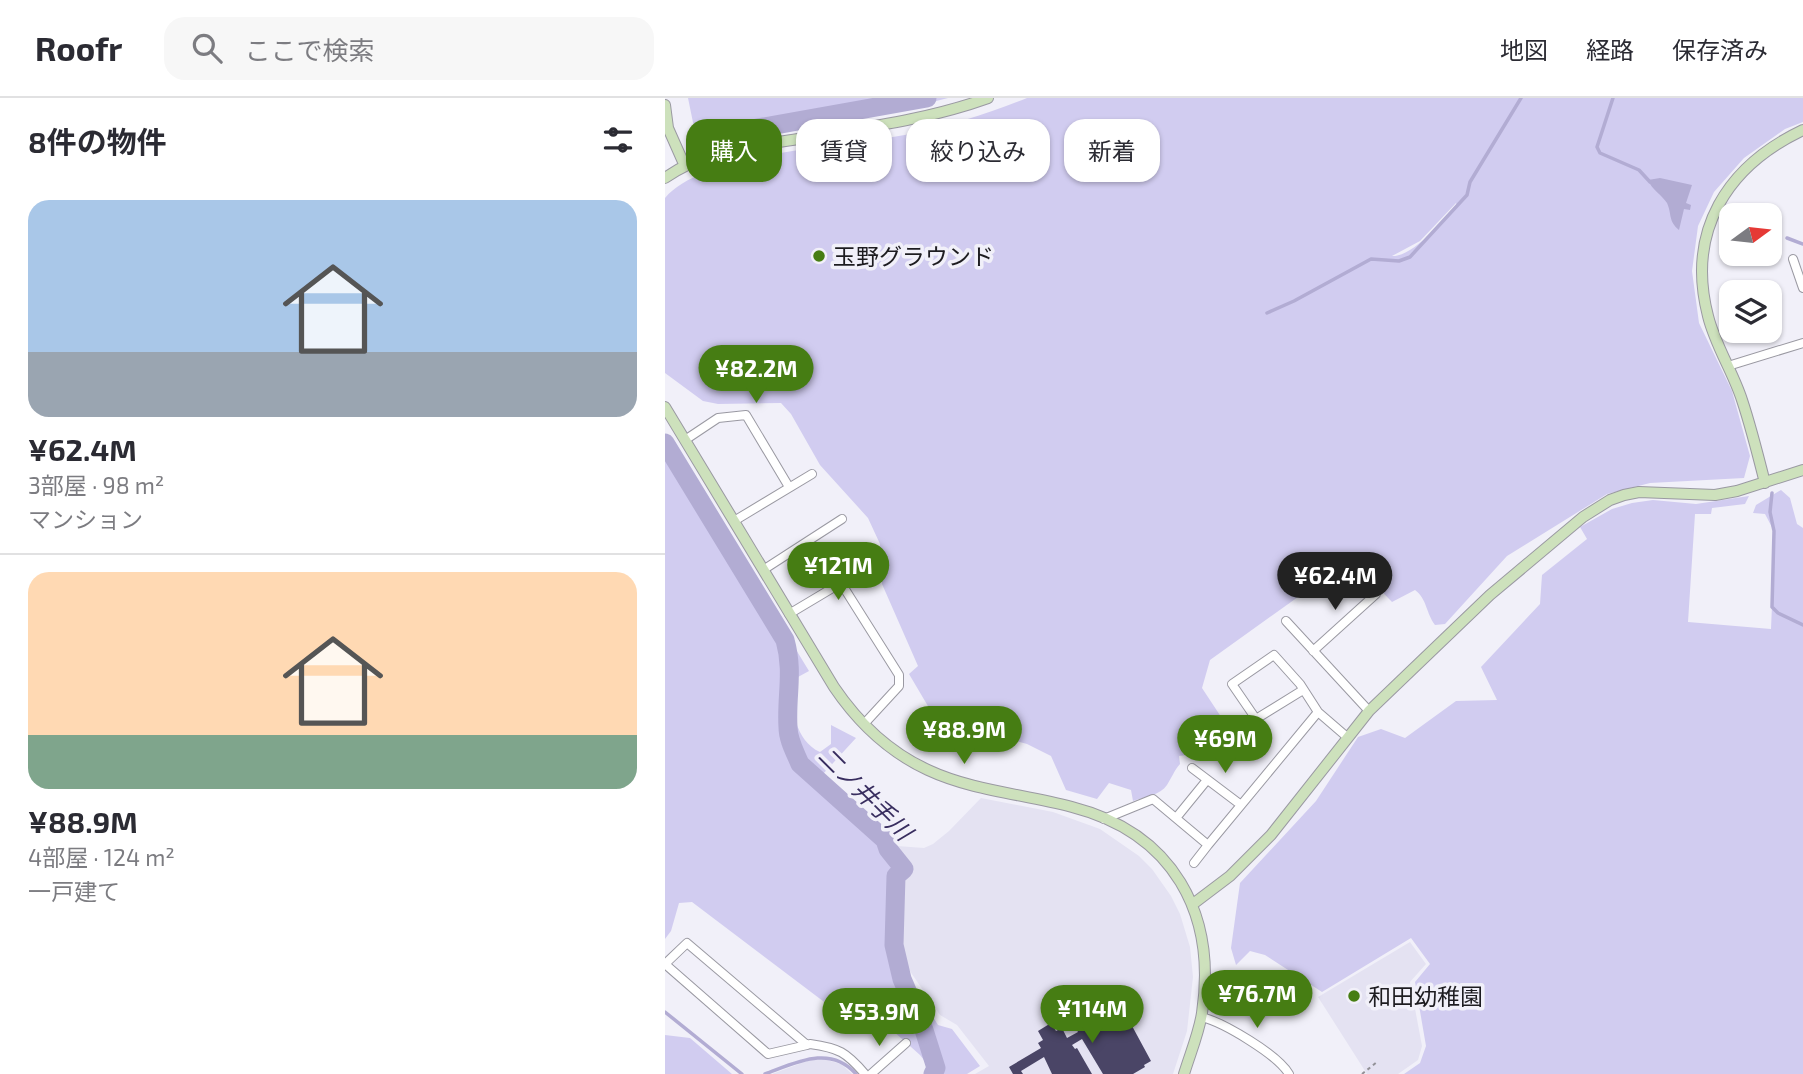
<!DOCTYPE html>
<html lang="ja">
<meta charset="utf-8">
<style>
body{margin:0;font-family:"Exo 2","Noto Sans JP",sans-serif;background:#f7f7f7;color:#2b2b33;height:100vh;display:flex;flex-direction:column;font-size:26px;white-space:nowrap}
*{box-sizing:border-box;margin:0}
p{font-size:23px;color:#7c7c81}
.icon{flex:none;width:38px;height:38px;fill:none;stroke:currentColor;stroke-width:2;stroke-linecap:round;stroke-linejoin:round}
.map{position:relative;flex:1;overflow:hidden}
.drawer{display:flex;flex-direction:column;background:#fff;width:665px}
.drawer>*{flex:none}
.guide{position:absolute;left:21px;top:21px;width:665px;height:63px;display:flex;gap:14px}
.needle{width:46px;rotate:75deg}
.tools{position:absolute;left:1054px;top:105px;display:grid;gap:14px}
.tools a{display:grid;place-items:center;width:63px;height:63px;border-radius:14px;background:#fff;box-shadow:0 2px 5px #0004;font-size:35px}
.price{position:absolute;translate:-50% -60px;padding:0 16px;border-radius:24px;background:#467d13;color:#fff;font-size:23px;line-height:46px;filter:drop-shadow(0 2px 4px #0008)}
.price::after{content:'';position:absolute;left:50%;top:42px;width:21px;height:16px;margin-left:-10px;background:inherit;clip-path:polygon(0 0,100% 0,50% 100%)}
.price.active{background:#222;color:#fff}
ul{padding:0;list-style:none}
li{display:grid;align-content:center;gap:14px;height:371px;padding:0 28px}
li+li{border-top:2px solid #e1e1e2}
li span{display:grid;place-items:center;height:217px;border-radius:21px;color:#555}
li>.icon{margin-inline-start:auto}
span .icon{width:126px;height:126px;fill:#fffc;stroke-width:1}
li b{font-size:30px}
h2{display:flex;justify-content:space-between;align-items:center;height:84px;padding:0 28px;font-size:30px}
.chip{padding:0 24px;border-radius:21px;background:#fff;box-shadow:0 2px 5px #0004;font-size:24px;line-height:63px}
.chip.active{background:#467d13;color:#fff}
header{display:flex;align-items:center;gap:42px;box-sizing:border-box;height:98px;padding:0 35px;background:#fff;border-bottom:2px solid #e1e1e2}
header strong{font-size:33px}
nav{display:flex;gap:38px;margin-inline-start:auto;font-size:24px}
.search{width:490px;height:63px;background:#f7f7f7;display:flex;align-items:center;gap:18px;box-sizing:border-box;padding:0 24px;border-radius:21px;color:#7c7c81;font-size:26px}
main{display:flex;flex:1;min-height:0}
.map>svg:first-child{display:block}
.built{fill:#e4e2f2}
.green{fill:#d1ccf0;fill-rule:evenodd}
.water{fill:#b2acd3}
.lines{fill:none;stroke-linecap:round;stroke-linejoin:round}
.stream{stroke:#b2acd3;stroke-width:3.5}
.river{stroke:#b2acd3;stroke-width:19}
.building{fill:#4a4566}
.street-casing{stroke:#9a99a2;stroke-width:10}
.secondary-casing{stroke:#9a99a2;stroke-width:12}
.path{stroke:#929197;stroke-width:2;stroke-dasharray:3.5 3.5;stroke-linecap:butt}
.street{stroke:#fff;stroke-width:8}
.secondary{stroke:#cde1bc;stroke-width:10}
.poi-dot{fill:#467d13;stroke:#f1f0f9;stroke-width:2.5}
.labels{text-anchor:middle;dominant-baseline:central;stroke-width:7;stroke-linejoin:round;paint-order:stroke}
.poi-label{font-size:23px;fill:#1d1c20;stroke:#f1f0f9;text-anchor:start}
.water-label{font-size:24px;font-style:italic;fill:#382d5f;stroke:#f1f0f9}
</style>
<header>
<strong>Roofr</strong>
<div class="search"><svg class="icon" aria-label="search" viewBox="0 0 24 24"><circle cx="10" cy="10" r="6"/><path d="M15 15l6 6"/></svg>ここで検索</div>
<nav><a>地図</a><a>経路</a><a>保存済み</a></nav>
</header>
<main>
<section class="drawer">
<h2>8件の物件<svg class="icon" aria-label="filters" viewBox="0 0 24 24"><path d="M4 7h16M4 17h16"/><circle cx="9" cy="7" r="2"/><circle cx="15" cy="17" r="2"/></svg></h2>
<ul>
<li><span style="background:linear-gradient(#a9c7e8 70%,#9aa5b1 0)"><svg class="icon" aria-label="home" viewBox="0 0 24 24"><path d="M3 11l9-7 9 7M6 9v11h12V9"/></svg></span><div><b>¥62.4M</b><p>3部屋 · 98 m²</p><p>マンション</p></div></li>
<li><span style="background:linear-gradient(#ffd9b3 75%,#7fa58c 0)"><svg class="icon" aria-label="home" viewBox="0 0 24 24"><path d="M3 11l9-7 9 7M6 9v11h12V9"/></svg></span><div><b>¥88.9M</b><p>4部屋 · 124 m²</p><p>一戸建て</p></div></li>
</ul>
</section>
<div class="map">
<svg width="1138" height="976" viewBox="0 0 1138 976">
<rect width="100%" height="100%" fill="#f1f0f9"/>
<path class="built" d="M316 700 388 714 435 731 474 758 487 771 506 798 515 816 525 849 528 879 522 933 508 976H310L324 968 292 927 275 917 236 860 239 776 244 774 228 750 232 748 259 750 268 746 284 733Z
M745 844 761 866 745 884 757 948 753 962 733 976H702L653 899Z
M158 961 176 966 187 976H107L145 962Z"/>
<path class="green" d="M23 0H283L240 11 32 44Z
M362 0H1138V24L1120 31 1079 60 1049 94 1033 128 1027 173 1034 225 1067 293 1085 358 1079 380 985 385 942 396 842 458 780 526 770 527C761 515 762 501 750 492L727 504 698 474 640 494 545 562 537 590 568 637V651L514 658 515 666C509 673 507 679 502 687 495 697 480 699 468 703L466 692 444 685 432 701 401 692 386 658 362 646 270 620 244 576 253 568 217 486 215 446 203 420 155 367 126 316 116 305 53 306 38 303 0 275V100C40 53 183 49 245 36 285 28 324 15 362 0ZM791 105 792 108C777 123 748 159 727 158L755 143Z
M0 337 144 573 122 585C127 609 130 643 155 654L166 646V627L191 640 158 676 219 730H228L226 746 229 769 224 848 273 927 287 931 315 968 302 976H270L255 957 218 924 191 928 27 804 14 805 6 833 0 841Z
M1116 392 1125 400 1132 426 1138 430V976H739L755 965 761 948 750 884 765 866 746 840 657 894 600 857 585 853 571 867 566 850 575 785 651 703 693 639 716 631 740 640 791 603 832 602 816 569 875 506 877 477 922 441 915 429 947 411 967 405 988 402 1031 406 1084 398 1080 406 1047 410 1046 416H1030L1023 524 1106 531 1110 435 1100 416 1088 415 1091 407Z
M0 937 25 940 67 976H0Z"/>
<path class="water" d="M995 80 1027 87 1021 105 1026 107 1025 112 1019 111 1014 132C1003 123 1007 116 1002 105 997 97 987 92 983 82Z"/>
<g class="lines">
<path class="stream" d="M948 0 932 49 935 55 974 72 985 84
M1122 140 1138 146
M602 215 629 203 706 161 734 163 745 159 802 97 805 84 856 0
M1107 395 1105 414 1109 433 1107 509 1113 515 1138 527
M0 914 77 976
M100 976C130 965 165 946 191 976"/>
<path class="river" d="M37 40 262 0
M0 345 120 542C129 574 121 598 123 629 123 642 130 654 135 666L220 742 223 751 239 771 231 778 229 847 237 881 259 932 271 970 268 976"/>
</g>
<path class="building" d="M448 899 450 904 453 902 486 963 479 967 480 969 468 976H438L417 941 407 947 410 951 412 950 427 976H387L379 959 356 973 358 976H348L344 969 376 950 373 945 378 942 373 933 386 925 391 933 397 930 402 940 413 934 407 924Z"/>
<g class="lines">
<g class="street-casing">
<path id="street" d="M1128 161 1138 190
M1063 268 1138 245
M20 342 53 320 81 317 124 389
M69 423 147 376
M98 472 177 421
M176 485 234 577V588L199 626
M124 516 206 467
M621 523 704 613
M648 553 711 496
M638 592 591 621 567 586 609 557 635 586 653 614
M527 670 576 707
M511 720 542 682
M439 721 488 701 543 747 529 765
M543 747 653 614 682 639
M537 919C559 925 612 956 624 976
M142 947 22 845 0 866 103 956 142 947 145 946C174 950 181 954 200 976
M206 976 241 945"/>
</g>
<g class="secondary-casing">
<path id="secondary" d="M0 7 3 30 19 66
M0 80C39 52 87 49 133 41 197 30 262 22 323 0
M0 309 169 589C192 623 224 654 263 672 308 693 359 696 407 709 508 735 552 815 537 915 534 935 525 956 519 976
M1100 385C1093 357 1086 329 1077 302 1068 274 1050 247 1043 218 1021 133 1062 68 1138 32
M528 806 565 778 606 737 704 613 825 497 918 419 945 402 959 397 974 394 1050 397 1072 393 1138 372"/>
</g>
<path class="path" d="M697 976 712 964"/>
<use href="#street" class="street"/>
<use href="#secondary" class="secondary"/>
</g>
<g class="poi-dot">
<circle cx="154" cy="158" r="7"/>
<circle cx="689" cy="898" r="7"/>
</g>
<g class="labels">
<g class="poi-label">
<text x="168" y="158">玉野グラウンド</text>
<text x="703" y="898">和田幼稚園</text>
</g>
<g class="water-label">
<text transform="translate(201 695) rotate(45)">二ノ井手川</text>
</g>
</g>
</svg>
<div class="tools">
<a><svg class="needle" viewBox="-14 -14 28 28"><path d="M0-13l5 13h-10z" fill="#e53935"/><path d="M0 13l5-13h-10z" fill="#7c7c81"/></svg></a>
<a><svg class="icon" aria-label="layers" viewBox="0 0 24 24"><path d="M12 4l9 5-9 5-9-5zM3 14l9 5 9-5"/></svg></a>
</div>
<b class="price" style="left:91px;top:307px">¥82.2M</b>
<b class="price" style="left:173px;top:504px">¥121M</b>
<b class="price active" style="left:670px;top:514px">¥62.4M</b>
<b class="price" style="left:299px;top:668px">¥88.9M</b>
<b class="price" style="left:560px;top:677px">¥69M</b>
<b class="price" style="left:592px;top:932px">¥76.7M</b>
<b class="price" style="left:427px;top:947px">¥114M</b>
<b class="price" style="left:214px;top:950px">¥53.9M</b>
<div class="guide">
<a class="chip active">購入</a>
<a class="chip">賃貸</a>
<a class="chip">絞り込み</a>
<a class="chip">新着</a>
</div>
</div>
</main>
